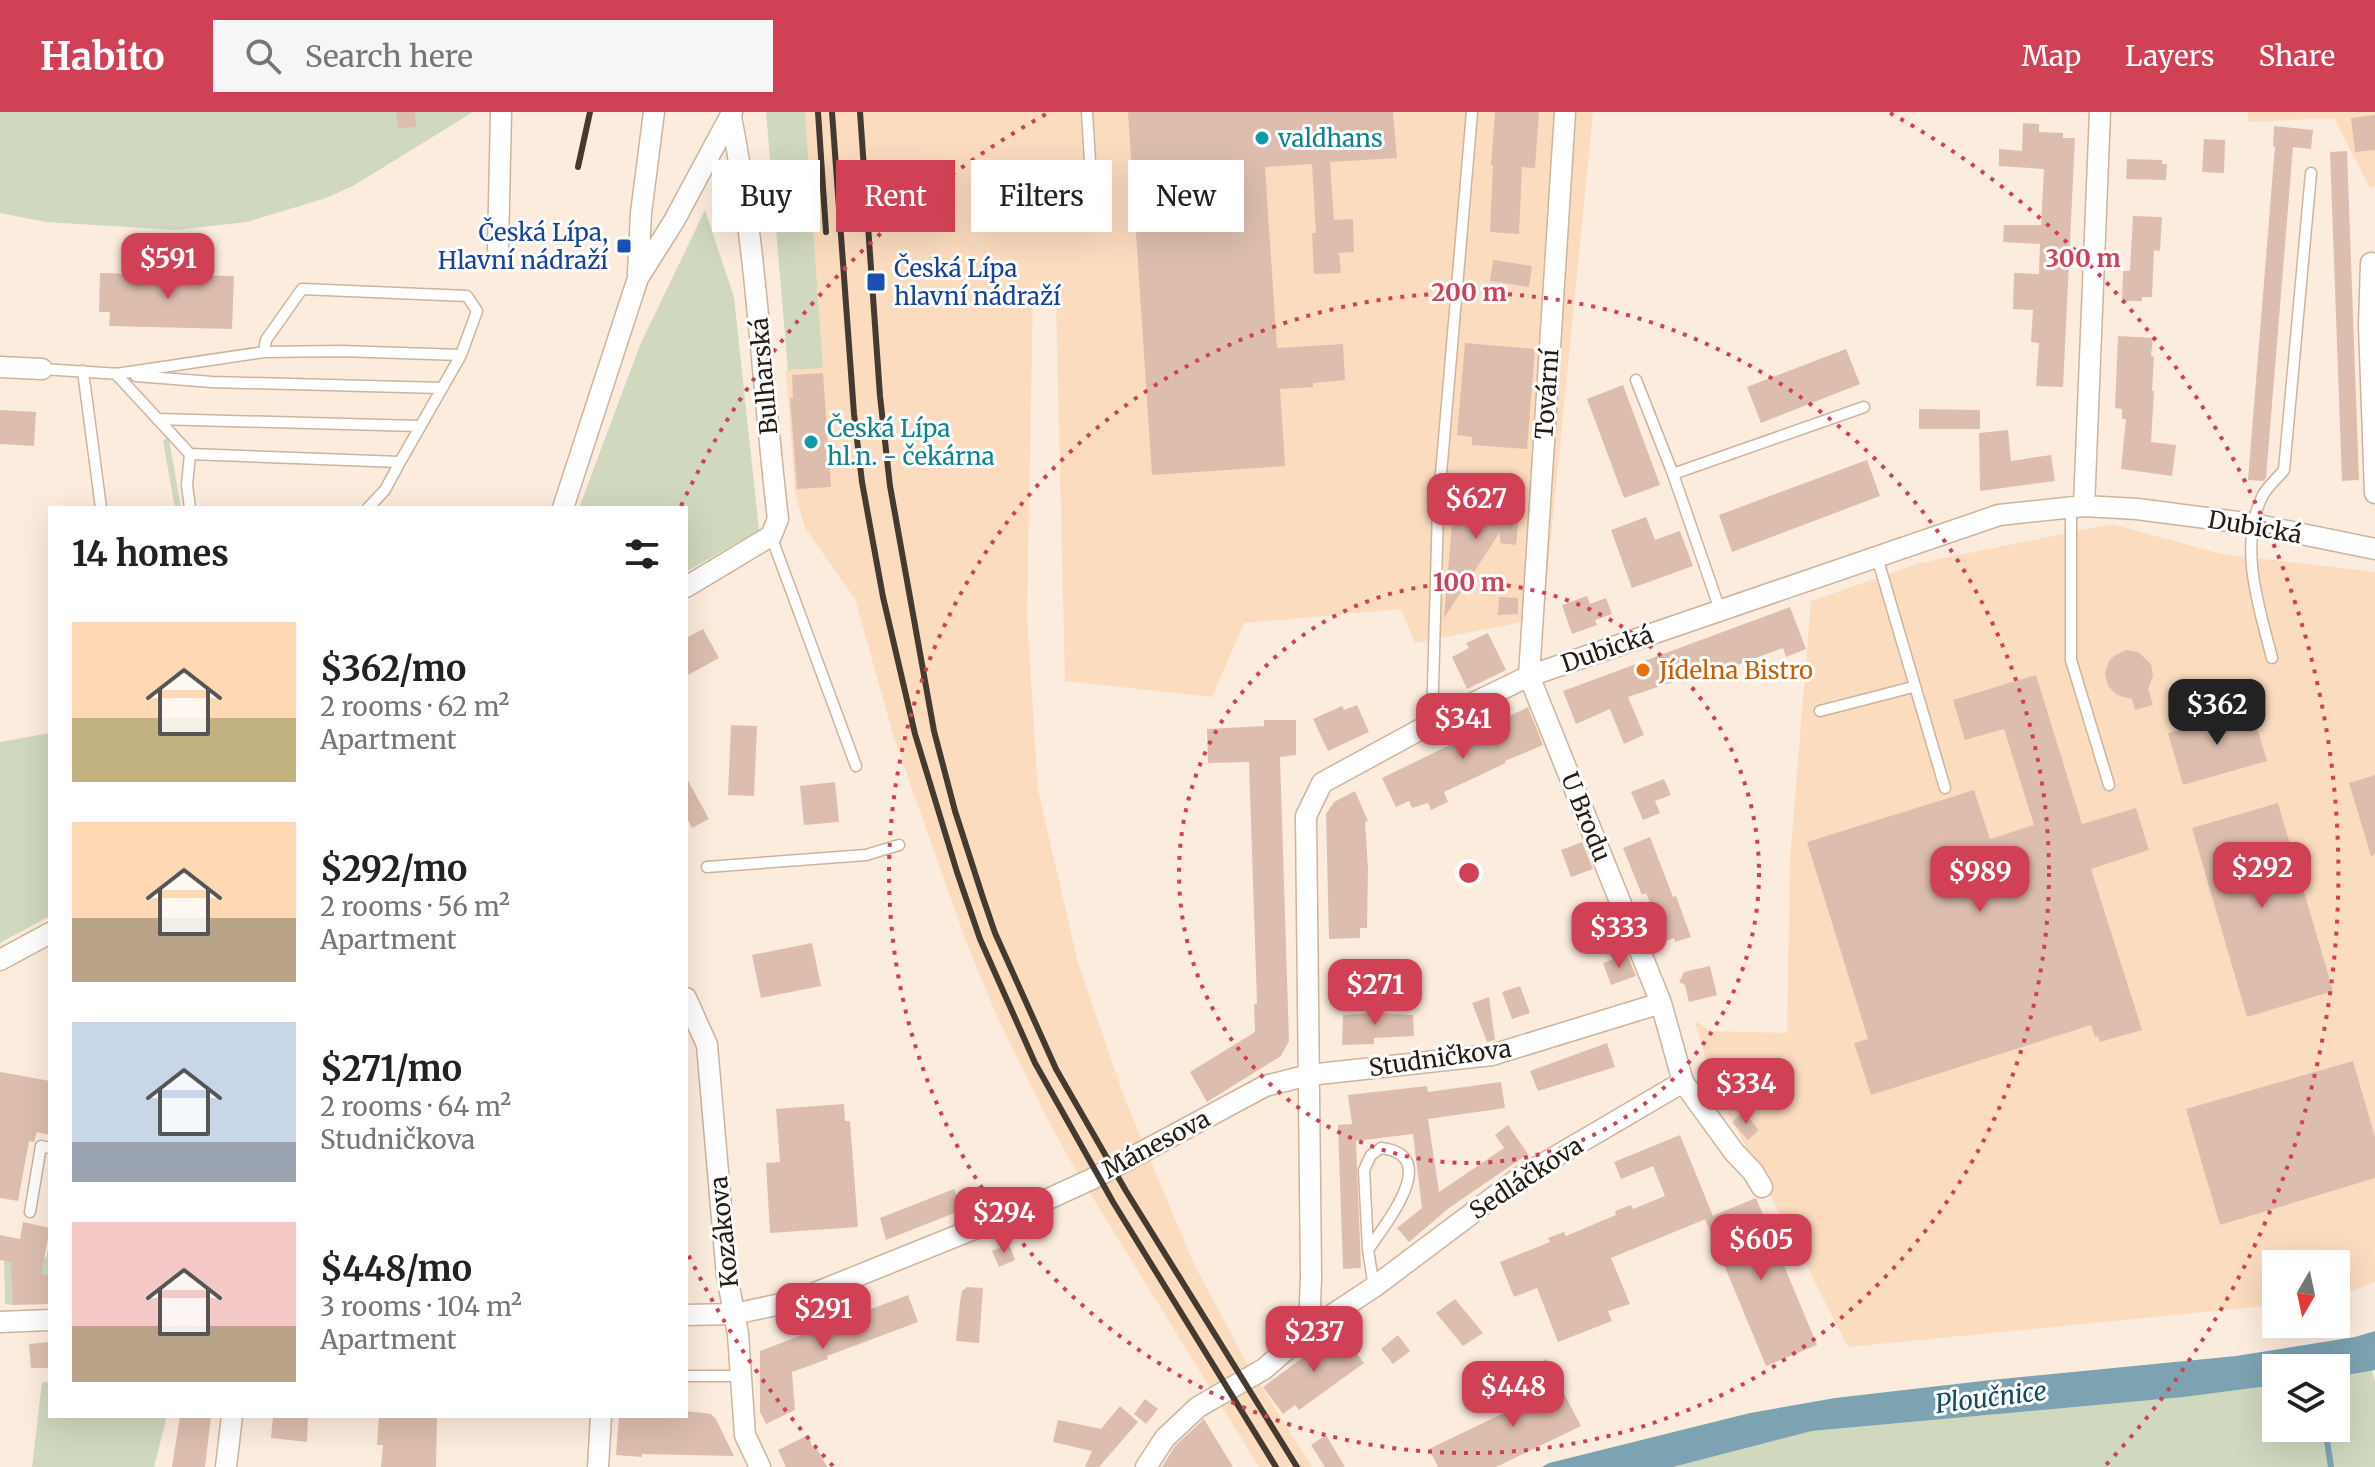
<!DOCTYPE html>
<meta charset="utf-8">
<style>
body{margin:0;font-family:Merriweather,serif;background:#f6f6f6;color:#222;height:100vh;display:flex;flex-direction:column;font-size:30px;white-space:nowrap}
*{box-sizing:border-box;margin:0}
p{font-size:26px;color:#767676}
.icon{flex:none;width:44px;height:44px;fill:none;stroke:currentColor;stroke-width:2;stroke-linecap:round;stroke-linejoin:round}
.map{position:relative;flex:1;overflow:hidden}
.panel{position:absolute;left:48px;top:394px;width:640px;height:912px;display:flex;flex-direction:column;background:#fff;border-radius:0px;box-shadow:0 8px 32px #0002}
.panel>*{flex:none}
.top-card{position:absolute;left:712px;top:48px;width:760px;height:72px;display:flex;gap:16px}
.needle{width:52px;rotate:189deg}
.fabs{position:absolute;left:2262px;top:1138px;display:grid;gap:16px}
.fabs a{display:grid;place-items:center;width:88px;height:88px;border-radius:0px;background:#fff;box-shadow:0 8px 32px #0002;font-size:40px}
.price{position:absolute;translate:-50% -68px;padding:0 18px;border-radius:16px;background:#d14156;color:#fff;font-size:26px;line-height:52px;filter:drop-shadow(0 2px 4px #0008)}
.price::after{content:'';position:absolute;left:50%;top:48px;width:24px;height:18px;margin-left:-12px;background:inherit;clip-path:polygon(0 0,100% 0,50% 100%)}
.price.active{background:#222;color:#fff}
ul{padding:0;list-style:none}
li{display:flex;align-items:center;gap:24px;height:200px;padding:0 24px}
li span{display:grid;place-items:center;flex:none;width:224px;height:160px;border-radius:0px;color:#555}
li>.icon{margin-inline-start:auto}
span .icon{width:96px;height:96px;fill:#fffc;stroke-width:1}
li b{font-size:34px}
h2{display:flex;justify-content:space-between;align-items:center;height:96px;padding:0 24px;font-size:34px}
.pill{padding:0 28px;border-radius:0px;background:#fff;box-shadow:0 8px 32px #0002;font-size:28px;line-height:72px}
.pill.active{background:#d14156;color:#fff}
header{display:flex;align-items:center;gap:48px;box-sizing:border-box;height:112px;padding:0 40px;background:#d14156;color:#fff}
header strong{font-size:38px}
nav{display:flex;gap:44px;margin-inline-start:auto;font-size:28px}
.search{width:560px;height:72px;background:#f6f6f6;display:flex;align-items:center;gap:20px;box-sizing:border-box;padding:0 28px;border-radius:0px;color:#767676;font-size:30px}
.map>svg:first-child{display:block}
.built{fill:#fbdcbf}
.green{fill:#d0d8be}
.water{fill:#7da3b3}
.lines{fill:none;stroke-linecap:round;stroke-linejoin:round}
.stream{stroke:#7da3b3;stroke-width:6}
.building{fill:#ddbeae}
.service-casing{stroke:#ccb49d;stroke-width:13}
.minor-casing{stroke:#ccb49d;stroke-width:23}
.service{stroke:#fff;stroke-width:10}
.minor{stroke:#fff;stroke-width:20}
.rail{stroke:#443a30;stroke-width:6}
.ring{fill:none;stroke:#d14156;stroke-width:4;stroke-dasharray:4 8}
.culture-dot{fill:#0f9aa8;stroke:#fff;stroke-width:3}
.transit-dot{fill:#1a4fb4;stroke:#fff;stroke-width:3}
.food-dot{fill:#e8710a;stroke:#fff;stroke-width:3}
.labels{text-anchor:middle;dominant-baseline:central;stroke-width:6;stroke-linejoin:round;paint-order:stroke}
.culture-label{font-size:24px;fill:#0d838f;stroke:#fff;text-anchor:start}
.transit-label{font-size:24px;fill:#164399;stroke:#fff;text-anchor:end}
.street-label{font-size:24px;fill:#241b12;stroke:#fff}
.food-label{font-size:24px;fill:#c56008;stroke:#fff;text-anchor:start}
.water-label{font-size:26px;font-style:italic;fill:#15495c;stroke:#fff}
.centre{fill:#d14156;stroke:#fff;stroke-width:4}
.ring-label{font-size:24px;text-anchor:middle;font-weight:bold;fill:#d14156;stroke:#fff;stroke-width:6;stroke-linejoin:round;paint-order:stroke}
</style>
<header>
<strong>Habito</strong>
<div class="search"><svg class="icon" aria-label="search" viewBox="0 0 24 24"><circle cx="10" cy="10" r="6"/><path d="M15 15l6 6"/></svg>Search here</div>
<nav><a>Map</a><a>Layers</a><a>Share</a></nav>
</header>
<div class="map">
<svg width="2375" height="1355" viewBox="0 0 2375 1355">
<rect width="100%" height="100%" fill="#fcecde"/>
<path class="built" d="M805 0H1593L1543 506 1415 531 1401 497 1244 511 1212 585 1065 569 1056 190 1033 185 1027 505 1038 678 1078 851 1126 990 1194 1152 1245 1248 1312 1355H1259L1075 1057 1048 1008 996 902 967 832 894 626 855 487 805 416 795 381 786 258 823 255Z
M2248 0H2375V74L2370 76 2334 6 2248 10Z
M2112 412 2221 442 2375 460V1170L2336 1185V1152H2276V1193L1848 1235 1733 1010 1715 981 1695 909 1711 919 1787 921 1790 747 1811 489 1920 451Z"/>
<path class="green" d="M0 0H473L353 74 326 86 247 110 176 118 46 110 0 101Z
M766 0H805L823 256 788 258Z
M705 98 734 185 759 418 686 460V396H579L640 233Z
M167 326 169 328 181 396H175L163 329Z
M50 621V804L0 831V630Z
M50 1127V1163L13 1176V1193L5 1192 4 1148 46 1146Z
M2372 1258 2375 1271V1355H1673L1812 1319 2184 1285 2276 1273V1316H2336V1265Z
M42 1270H50V1304H167L154 1355H32Z"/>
<path class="water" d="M2375 1219V1258L2336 1265V1256H2276V1273L2184 1285 1812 1319 1673 1355H1542L1549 1351 1750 1301 1835 1286 1991 1268 2236 1244 2355 1225Z"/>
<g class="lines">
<path class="stream" d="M2325 1316 2331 1355"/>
</g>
<path class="building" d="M396 0H415L416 15 398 16Z
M1128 0H1393L1397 46 1330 50 1334 108 1353 107 1354 140 1339 141 1341 161 1314 162 1312 121H1316L1312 52 1265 55 1277 236 1343 232 1345 268 1313 271V275L1280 277 1285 354 1152 363Z
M1495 0H1539L1535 56 1522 55 1519 122 1490 120 1493 53H1491Z
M2375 3V38L2355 40 2351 6Z
M2023 11 2039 12V20L2063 21V26H2075L2063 275 2036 274 2039 231 2031 230 2033 198 2013 197 2014 161 2039 162 2040 132 2003 130 2004 113H2041L2044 57 1999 54V37L2022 39Z
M2274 14 2313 18 2311 37 2293 35 2266 366 2263 369 2248 368 2275 34H2273Z
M2204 27 2225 28 2224 61 2202 60Z
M2347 39 2359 368 2342 369 2330 40Z
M2127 47 2162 48V52H2167L2166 68 2126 67Z
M2133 104 2162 105 2160 139 2154 138 2152 185H2142V189H2122L2123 159H2130Z
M1493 148 1532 154 1529 175 1490 169Z
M100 161 234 164 232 217 109 214 110 200H99Z
M2118 224 2153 226 2151 244 2154 245 2152 279H2154L2151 330 2176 333 2172 364 2121 357 2126 307H2122V297L2115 296Z
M1465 231 1535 237 1527 337 1472 333V325L1457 323Z
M1846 237 1860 272 1761 311 1747 275Z
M823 261 831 375 797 377 790 286H793L792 263Z
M1623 273 1660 373 1624 386 1587 287Z
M1919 297 1980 298V317H1919Z
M0 298 36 300 34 334 0 332Z
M2008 318 2011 349 2051 343 2055 369 1980 379 1979 321Z
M1867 348 1880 384 1732 440 1719 403Z
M1454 389 1520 396 1516 433 1500 431V420L1444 506Z
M1646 405 1655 428 1680 419 1693 454 1632 476 1611 418Z
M1587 484 1590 492 1606 486 1612 502 1595 508 1597 513 1572 522 1562 493Z
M1499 485 1518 486V502L1498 503Z
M1790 495 1806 537 1786 545 1783 536 1710 563 1709 558 1628 585 1644 623 1624 632 1610 597 1576 612 1563 579Z
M703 517 719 546 686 564V526Z
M1488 521 1506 558 1467 577 1452 545 1469 536 1466 531Z
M2126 538 2138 540 2151 552 2153 564 2148 577 2153 593 2135 598 2132 587 2117 583 2108 574 2105 561 2109 549 2114 544Z
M2036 563 2082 712 2136 696 2149 738 2091 757 2142 918 2100 930 2098 924 2095 925 2091 913 1871 983 1854 931 1868 927 1807 730 1974 678 1990 727 2034 713 2004 617 1965 628 1953 588Z
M1357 593 1369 620 1328 639 1313 607 1342 594 1344 598Z
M1528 595 1543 633 1505 649 1506 651 1444 680 1448 690 1431 698 1428 691 1412 696 1409 689 1396 695 1382 666Z
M2252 598 2267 649 2183 673 2168 621Z
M1264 608H1296V643L1280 645 1289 929 1281 944 1207 990 1190 960 1255 920 1254 892H1257L1249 650 1208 651 1207 617 1264 614Z
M731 613 757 614 754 684 728 683Z
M2375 663V743L2371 744 2349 671Z
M686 665 709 707 692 716 686 704Z
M1664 667 1671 683 1655 689 1660 701 1643 708 1631 680Z
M835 670 839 710 804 713 800 674Z
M1355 679 1368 709 1365 710 1368 756 1367 816H1360V826L1329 827 1326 702 1334 690Z
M2278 691 2333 879 2247 905 2192 716Z
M1650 725 1673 785 1676 784 1691 825 1675 830 1674 826 1665 829 1646 781 1642 783 1623 736Z
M1582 730 1593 757 1571 765 1561 738Z
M812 831 821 874 761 886 752 843Z
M1627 842 1636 864 1611 873 1603 851Z
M1710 854 1717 883 1689 890 1685 873 1679 870 1684 860Z
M1520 874 1530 901 1512 907 1502 880Z
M1489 885 1495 928 1487 930 1472 891Z
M1373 901 1413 903 1414 924 1374 926V932L1342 933 1343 903Z
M1607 931 1615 955 1538 979 1530 959Z
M2353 949 2375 1025V1066L2220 1113 2186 997Z
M0 960 50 969V1023L37 1020 34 1030 29 1029 18 1089 0 1086Z
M1501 970 1505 996 1428 1007 1439 1080 1504 1036 1495 1023 1508 1013 1528 1042 1449 1096 1409 1130 1397 1116 1422 1096 1413 1022 1356 1029 1361 1156 1343 1157 1338 1013 1352 1012 1348 983 1427 974 1428 980Z
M844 992 845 1009H850L858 1115 770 1121 766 1051 780 1050 776 997Z
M1743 1000 1759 1018 1748 1028 1732 1010Z
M1680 1023 1713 1104 1611 1146 1630 1192 1608 1199 1612 1209 1558 1230 1537 1176 1514 1185 1500 1150 1550 1130 1548 1126 1564 1120 1566 1124 1616 1103 1615 1099 1631 1093 1633 1097 1665 1084 1653 1054 1621 1067 1614 1050Z
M954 1077 962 1098 886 1128 880 1106Z
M1756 1086 1817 1233 1766 1254 1705 1107Z
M23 1110 50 1116 41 1163H50V1192L13 1193 11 1150 0 1148V1123L20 1127Z
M1009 1132 1015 1148 999 1155 992 1139Z
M967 1175 983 1176 979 1231 956 1229 960 1190 962 1179Z
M908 1183 918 1210 827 1244 828 1247 792 1260 795 1298 766 1312 760 1300V1239Z
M1455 1187 1483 1221 1463 1234 1436 1201Z
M1339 1219 1364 1251 1299 1298 1295 1293 1283 1302 1263 1275Z
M1398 1223 1410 1239 1393 1252 1381 1237Z
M50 1230V1256H31L29 1232Z
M1546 1247 1581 1314 1496 1355H1438L1429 1337 1543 1282 1530 1257Z
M1145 1287 1158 1297 1146 1312 1134 1302Z
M1120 1294 1138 1310 1099 1355H1085L1092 1339 1053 1330 1058 1308 1101 1317Z
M686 1299 711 1302 716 1307 734 1344 642 1342V1345L616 1343 619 1304H686Z
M180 1304H211L205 1355H172Z
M273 1304H308L307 1330 271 1326Z
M379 1304H437L436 1355H381L383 1333H377Z
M1204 1307 1233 1355H1162L1175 1334Z
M808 1323 813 1336 816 1335 827 1355H786L778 1338Z
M1326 1323 1345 1355H1325L1311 1333Z"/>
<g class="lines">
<g class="service-casing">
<path id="service" d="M1087 0 1090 49
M341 239 461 243 400 350 190 342 116 262 264 240Z
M264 240 266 228 302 177 467 184 477 199 461 243
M42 257 120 262
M83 259 101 396
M136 264 212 270 441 276
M1636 268 1673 362 1720 498
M157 307 419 314
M1673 362 1864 295
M190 396 187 373 190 342
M368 396 385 378 400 350
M2071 396V548L2109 673
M771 424 856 654
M1877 445 1945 676
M2272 546C2259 495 2239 437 2261 387 2265 376 2277 367 2284 358L2311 61
M1820 599 1913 575
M1432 611 1438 397 1472 0
M707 755 866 743 899 733
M30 1100 41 1034 50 1036
M1368 1138C1385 1112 1443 1043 1381 1036L1371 1043 1364 1058 1368 1138 1374 1175
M686 1264H741"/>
</g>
<g class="minor-casing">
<path id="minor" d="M1565 0 1529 564 1661 891 1683 970 1734 1040 1753 1060 1762 1075
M498 137 501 0
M2371 151 2369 213 2375 381
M638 162 641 101 654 0
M0 255 42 257
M2084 394 2100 0
M563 396 638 166 674 109 732 1
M686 475 771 424 778 407C762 273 757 137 731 5
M0 848 50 821
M686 886 707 933 727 1164 738 1222 745 1323 760 1355
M686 1203 734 1202 795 1189 1046 1088 1092 1067 1265 974 1309 963 1492 943 1661 891
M0 1210 50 1208
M1309 1218 1311 1165 1306 704 1322 671 1432 611 1529 564 1999 403 2084 394 2137 397 2253 412 2375 437
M226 1355 232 1304
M598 1355 601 1304
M1146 1355 1165 1326 1198 1295 1264 1257 1309 1218 1374 1175 1519 1066 1683 970"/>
</g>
<use href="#service" class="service"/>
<use href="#minor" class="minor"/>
<path class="rail" d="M818 0 826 120
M832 0 854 302 862 370 883 485 915 622 957 760 980 827 1035 951 1113 1090 1276 1355
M860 0 880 284 890 374 934 619 955 699 983 786 995 821 1056 957 1126 1079 1297 1355
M578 55 590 0"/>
</g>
<g class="ring">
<circle cx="1469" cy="761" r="290"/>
<circle cx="1469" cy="761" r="580"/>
<path d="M833 1354A869 869 0 0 1 688 1142M681 394A869 869 0 0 1 1048 1M1890 1A869 869 0 0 1 2105 1354"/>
</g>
<g class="culture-dot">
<circle cx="1262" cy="26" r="8"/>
<circle cx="811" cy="330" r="8"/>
</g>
<g class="transit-dot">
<rect x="616" y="126" width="16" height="16" rx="4"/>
<rect x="866" y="160" width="20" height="20" rx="4"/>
</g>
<circle class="food-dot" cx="1643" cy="558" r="8"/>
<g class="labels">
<g class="culture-label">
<text x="1278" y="26">valdhans</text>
<text x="827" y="316">Česká Lípa<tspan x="827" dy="28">hl.n. - čekárna</tspan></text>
</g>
<g class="transit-label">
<text x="608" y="120">Česká Lípa,<tspan x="608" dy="28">Hlavní nádraží</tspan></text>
<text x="894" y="156" text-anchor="start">Česká Lípa<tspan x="894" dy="28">hlavní nádraží</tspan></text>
</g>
<g class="street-label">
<text transform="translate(764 264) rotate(-95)">Bulharská</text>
<text transform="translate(1547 282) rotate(-86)">Tovární</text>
<text transform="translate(2255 415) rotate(10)">Dubická</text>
<text transform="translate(1607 537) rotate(-19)">Dubická</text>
<text transform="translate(1586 705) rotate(68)">U Brodu</text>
<text transform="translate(1440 946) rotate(-8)">Studničkova</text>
<text transform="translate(1156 1032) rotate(-28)">Mánesova</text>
<text transform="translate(1526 1066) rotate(-33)">Sedláčkova</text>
<text transform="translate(724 1120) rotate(-96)">Kozákova</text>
</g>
<g class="food-label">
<text x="1659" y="558">Jídelna Bistro</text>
</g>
<g class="water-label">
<text transform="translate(1991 1285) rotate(-7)">Ploučnice</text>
</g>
</g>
<circle cx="1469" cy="761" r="12" class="centre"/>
<g class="ring-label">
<text x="2083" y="155">300 m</text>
<text x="1469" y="189">200 m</text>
<text x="1469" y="479">100 m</text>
</g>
</svg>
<div class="fabs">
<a><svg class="needle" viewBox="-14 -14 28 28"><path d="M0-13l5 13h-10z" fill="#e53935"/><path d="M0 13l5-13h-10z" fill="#767676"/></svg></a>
<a><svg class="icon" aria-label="layers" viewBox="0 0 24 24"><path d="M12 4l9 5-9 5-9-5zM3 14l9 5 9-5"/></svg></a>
</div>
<b class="price" style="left:168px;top:189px">$591</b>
<b class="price" style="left:1476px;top:429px">$627</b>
<b class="price active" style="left:2217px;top:635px">$362</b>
<b class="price" style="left:1463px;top:649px">$341</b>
<b class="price" style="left:2262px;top:798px">$292</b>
<b class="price" style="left:1980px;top:802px">$989</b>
<b class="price" style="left:1619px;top:858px">$333</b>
<b class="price" style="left:1375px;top:915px">$271</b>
<b class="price" style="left:1746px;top:1014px">$334</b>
<b class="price" style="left:1004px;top:1143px">$294</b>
<b class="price" style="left:1761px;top:1170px">$605</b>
<b class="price" style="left:823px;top:1239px">$291</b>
<b class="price" style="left:1314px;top:1262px">$237</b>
<b class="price" style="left:1513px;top:1317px">$448</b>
<div class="top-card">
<a class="pill">Buy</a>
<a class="pill active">Rent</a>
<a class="pill">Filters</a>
<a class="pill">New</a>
</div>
<section class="panel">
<h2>14 homes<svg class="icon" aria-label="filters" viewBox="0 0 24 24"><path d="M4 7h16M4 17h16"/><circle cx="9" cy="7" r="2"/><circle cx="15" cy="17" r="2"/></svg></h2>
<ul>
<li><span style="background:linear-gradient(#ffd9b3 60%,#c2b280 0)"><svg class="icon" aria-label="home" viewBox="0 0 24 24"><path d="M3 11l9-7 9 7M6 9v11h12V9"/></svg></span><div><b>$362/mo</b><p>2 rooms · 62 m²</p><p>Apartment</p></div></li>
<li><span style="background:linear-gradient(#ffd9b3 60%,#b9a48a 0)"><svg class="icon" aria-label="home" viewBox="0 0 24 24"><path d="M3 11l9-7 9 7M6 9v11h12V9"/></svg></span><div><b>$292/mo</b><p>2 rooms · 56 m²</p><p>Apartment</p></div></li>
<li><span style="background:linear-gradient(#c9d6e8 75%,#9aa5b1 0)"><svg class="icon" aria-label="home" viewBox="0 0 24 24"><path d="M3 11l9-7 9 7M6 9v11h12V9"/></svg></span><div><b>$271/mo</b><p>2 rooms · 64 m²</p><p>Studničkova</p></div></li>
<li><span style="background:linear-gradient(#f6c9c9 65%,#b9a48a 0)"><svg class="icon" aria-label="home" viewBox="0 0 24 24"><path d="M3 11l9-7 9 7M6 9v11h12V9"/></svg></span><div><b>$448/mo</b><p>3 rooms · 104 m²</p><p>Apartment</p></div></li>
</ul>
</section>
</div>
